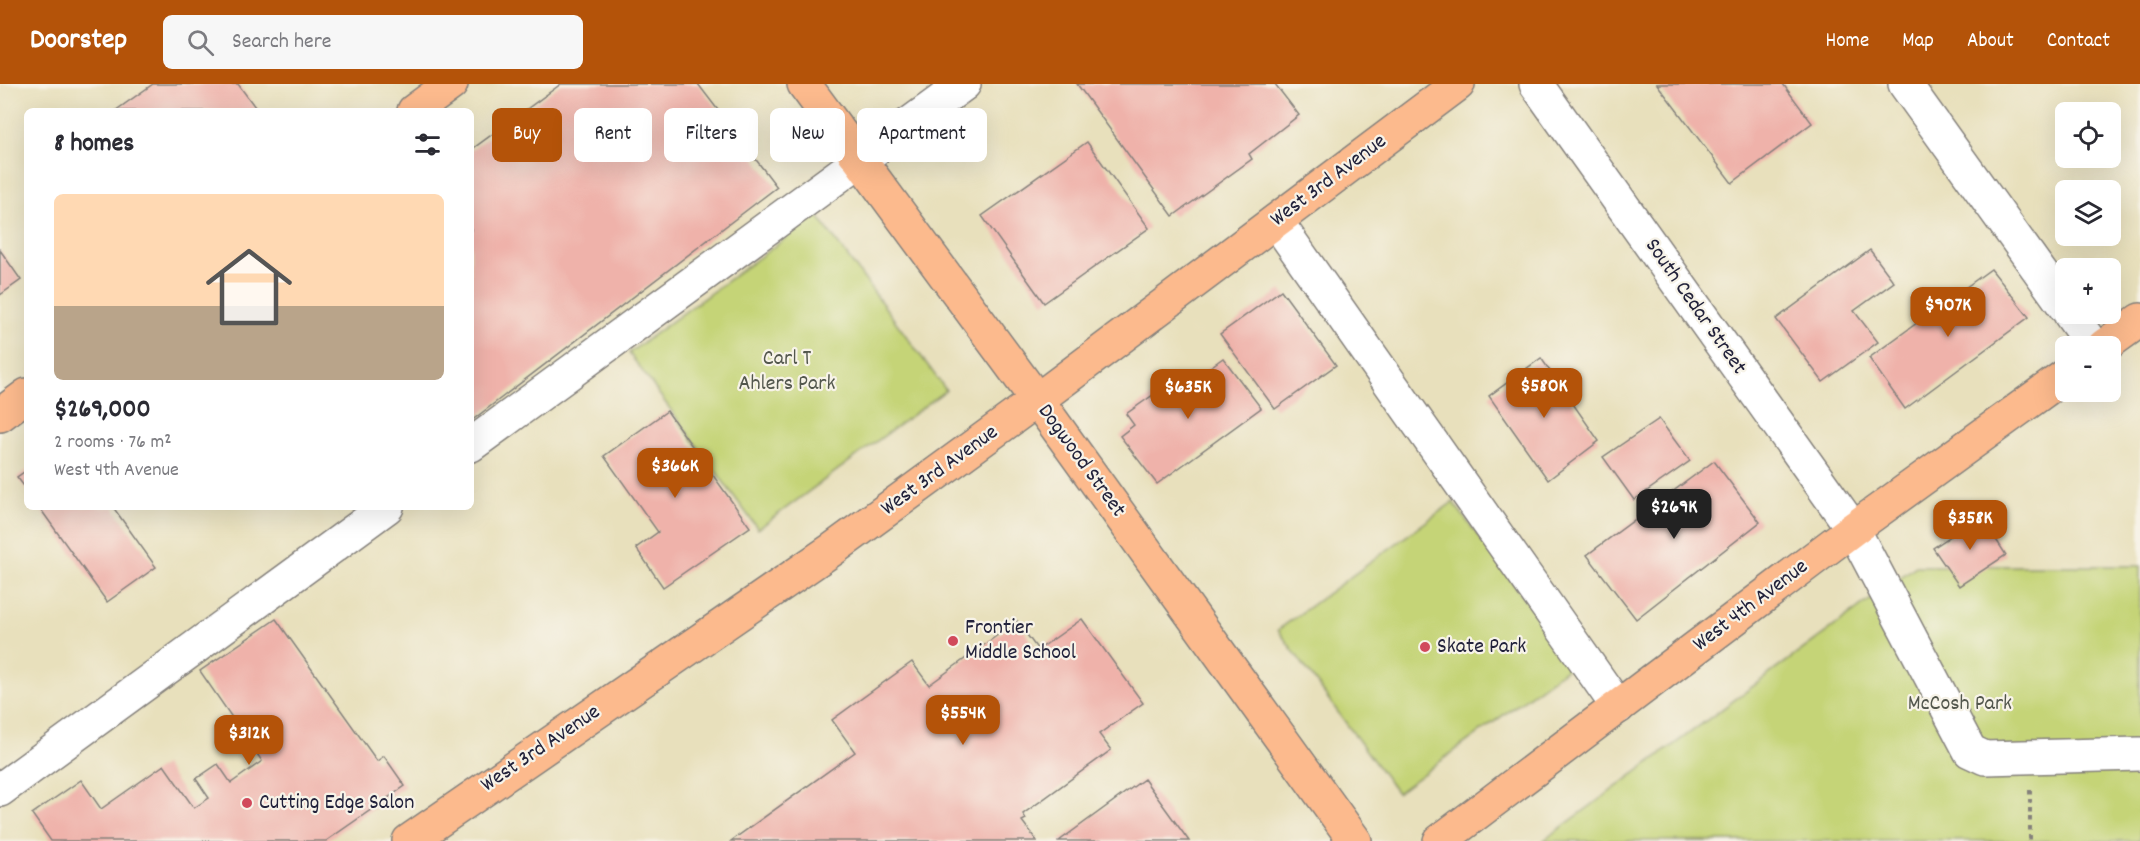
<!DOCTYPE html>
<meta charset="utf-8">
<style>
body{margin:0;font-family:Dekko,sans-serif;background:#f7f7f7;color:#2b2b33;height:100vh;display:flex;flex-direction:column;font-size:22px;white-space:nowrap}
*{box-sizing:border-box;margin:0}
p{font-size:20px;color:#7c7c81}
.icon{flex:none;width:33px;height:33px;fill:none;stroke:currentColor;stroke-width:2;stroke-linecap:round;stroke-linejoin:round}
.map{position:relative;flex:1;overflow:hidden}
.sheet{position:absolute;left:24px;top:24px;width:450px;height:402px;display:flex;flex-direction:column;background:#fff;border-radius:9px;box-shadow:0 6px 24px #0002}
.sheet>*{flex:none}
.guide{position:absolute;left:492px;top:24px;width:570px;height:54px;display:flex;gap:12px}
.controls{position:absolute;left:2055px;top:18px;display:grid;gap:12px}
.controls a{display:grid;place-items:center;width:66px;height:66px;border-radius:9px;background:#fff;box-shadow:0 6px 24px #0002;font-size:30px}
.price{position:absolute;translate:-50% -51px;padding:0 14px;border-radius:12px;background:#b45309;color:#fff;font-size:20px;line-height:39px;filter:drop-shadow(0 2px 3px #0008)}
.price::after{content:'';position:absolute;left:50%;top:36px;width:18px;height:14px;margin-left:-9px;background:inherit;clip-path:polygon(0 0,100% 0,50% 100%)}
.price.current{background:#222;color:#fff}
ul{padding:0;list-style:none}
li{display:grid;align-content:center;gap:12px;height:318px;padding:0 30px}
li span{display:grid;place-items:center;height:186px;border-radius:9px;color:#555}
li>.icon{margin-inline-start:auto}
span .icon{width:108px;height:108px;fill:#fffc;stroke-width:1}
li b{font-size:26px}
h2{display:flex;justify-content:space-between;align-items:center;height:72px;padding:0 30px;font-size:26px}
.chip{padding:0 21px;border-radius:9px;background:#fff;box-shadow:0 6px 24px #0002;font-size:21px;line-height:54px}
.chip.current{background:#b45309;color:#fff}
header{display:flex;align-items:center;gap:36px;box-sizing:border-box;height:84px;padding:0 30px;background:#b45309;color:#fff}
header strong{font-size:28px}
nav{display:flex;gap:33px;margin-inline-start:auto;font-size:21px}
.search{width:420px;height:54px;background:#f7f7f7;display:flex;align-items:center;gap:15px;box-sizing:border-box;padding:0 21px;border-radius:9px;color:#7c7c81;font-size:22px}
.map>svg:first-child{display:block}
.green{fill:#c5d477;stroke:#747b59;stroke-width:1.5}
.building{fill:#efb2aa}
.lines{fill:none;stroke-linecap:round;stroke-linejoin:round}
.minor-casing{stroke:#85817c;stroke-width:36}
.major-casing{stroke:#85817c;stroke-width:36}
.path{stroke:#85817c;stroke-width:4;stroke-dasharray:4.5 4.5;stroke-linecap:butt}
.minor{stroke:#fff;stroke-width:33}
.major{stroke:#fcba8d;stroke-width:33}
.poi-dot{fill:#d1495b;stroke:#f7f3e8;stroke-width:2}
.labels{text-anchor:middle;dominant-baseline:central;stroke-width:4.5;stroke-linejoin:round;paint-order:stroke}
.street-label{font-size:22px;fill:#22223b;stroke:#f7f3e8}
.park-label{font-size:22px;fill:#53574d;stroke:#f7f3e8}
.poi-label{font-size:22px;fill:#22223b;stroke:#f7f3e8;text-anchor:start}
</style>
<header>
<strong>Doorstep</strong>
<div class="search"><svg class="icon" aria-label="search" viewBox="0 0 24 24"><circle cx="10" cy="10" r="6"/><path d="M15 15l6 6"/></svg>Search here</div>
<nav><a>Home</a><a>Map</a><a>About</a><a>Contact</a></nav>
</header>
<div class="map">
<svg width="2140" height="757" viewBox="0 0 2140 757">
<rect width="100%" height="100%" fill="#f7f3e8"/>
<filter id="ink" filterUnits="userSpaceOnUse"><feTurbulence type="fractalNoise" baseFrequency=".0167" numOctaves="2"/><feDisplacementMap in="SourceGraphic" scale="12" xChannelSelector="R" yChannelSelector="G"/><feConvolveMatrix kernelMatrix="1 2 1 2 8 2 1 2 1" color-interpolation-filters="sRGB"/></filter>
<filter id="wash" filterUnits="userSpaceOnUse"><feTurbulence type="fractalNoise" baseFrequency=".008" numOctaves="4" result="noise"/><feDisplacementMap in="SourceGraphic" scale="24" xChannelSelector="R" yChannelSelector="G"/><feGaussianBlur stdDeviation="1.35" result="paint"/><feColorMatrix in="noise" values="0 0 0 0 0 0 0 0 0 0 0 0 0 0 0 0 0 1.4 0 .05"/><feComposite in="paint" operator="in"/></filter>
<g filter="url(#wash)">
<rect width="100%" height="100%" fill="#e8e0bc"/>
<path class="green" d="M817 131 946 306 758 445 629 269Z
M1453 418 1573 580 1397 709 1278 546Z
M1916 482H2140V757H1543Z"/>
<g id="blocks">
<path class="building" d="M153 0H238L258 27H115Z
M561 0H698L777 103 471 337V66Z
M1077 0H1275L1299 31 1249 70 1252 75 1173 132Z
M1657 0H1783L1812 39 1732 99Z
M1087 58 1149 144 1044 219 982 132Z
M0 166 21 196 0 211Z
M1870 166 1894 198 1854 227 1878 258 1823 298 1776 235Z
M1991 185 2029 233 1905 325 1869 274Z
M1281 206 1336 281 1275 325 1220 250Z
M1223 274 1261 324 1157 400 1120 352 1134 341 1126 330 1163 304 1170 312Z
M1541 274 1599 357 1548 396 1489 312Z
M667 327 750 443 663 503 636 464 658 448 604 372Z
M1659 335 1690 377 1634 416 1603 373Z
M1714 377 1760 438 1636 535 1587 471Z
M27 386V406L17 393Z
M39 423H113L156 483 107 518Z
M1981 432 2006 471 1959 502 1933 464Z
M276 535 377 677 384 672 405 702 326 757H51L32 730 81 696 101 725 164 681 194 724 209 714 196 695 218 680 231 699 262 677 200 587Z
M1082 535 1143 619 1099 650 1111 666 1023 730 1026 735 1022 737 1037 757H731L855 668 832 636 912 578 929 601 1017 537 1038 566Z
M1144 695 1189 757H1059Z"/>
</g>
</g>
<g filter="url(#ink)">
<use href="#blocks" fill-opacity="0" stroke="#85817c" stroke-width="1.5"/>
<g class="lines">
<g class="minor-casing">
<path id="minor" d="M1536 0 1853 445 1970 667 1985 674 2140 670
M1905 0 2066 224
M1276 137 1618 623
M2070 230 2093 262
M471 361 964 0
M0 706 387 423"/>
</g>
<g class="major-casing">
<path id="major" d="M804 0 1037 316 1355 757
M414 27 451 0
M2104 262 2140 236
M0 331 27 311
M409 757 833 465 1037 316 1458 0
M1440 757 1853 445 2066 291"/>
</g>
<path class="path" d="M2030 706V757"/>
<use href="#minor" class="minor"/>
<use href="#major" class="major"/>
</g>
</g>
<g class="poi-dot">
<circle cx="953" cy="557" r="6"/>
<circle cx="1425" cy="563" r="6"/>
<circle cx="247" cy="719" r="6"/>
</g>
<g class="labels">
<g class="street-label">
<text transform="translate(1329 97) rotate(-37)">West 3rd Avenue</text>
<text transform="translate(1695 223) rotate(55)">South Cedar Street</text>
<text transform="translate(1081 377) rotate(54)">Dogwood Street</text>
<text transform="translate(940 387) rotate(-36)">West 3rd Avenue</text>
<text transform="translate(1751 522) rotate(-37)">West 4th Avenue</text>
<text transform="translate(541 665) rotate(-34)">West 3rd Avenue</text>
</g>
<g class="park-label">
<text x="787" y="275">Carl T<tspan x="787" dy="25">Ahlers Park</tspan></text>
<text x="1960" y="620">McCosh Park</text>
</g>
<g class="poi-label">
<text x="965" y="544">Frontier<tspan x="965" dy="25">Middle School</tspan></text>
<text x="1437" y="563">Skate Park</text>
<text x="259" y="719">Cutting Edge Salon</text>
</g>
</g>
</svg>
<div class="controls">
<a><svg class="icon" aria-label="locate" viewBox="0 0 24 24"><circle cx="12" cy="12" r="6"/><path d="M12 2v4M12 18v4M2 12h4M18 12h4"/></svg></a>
<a><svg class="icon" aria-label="layers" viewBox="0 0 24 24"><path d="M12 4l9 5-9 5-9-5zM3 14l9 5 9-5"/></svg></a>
<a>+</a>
<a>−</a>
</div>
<b class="price" style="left:1948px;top:254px">$907K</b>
<b class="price" style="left:1544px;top:335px">$580K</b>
<b class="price" style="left:1188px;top:336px">$635K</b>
<b class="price" style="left:675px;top:415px">$366K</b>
<b class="price current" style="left:1674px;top:456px">$269K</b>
<b class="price" style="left:1970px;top:467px">$358K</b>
<b class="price" style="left:963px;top:662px">$554K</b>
<b class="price" style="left:249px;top:682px">$312K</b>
<div class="guide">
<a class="chip current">Buy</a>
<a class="chip">Rent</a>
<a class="chip">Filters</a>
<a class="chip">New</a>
<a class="chip">Apartment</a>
</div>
<section class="sheet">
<h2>8 homes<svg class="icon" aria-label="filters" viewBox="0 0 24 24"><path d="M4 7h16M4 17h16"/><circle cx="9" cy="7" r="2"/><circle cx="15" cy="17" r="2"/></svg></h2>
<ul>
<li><span style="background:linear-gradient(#ffd9b3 60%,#b9a48a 0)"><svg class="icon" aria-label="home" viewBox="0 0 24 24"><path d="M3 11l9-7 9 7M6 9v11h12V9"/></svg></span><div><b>$269,000</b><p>2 rooms · 76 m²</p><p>West 4th Avenue</p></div></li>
</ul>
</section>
</div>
